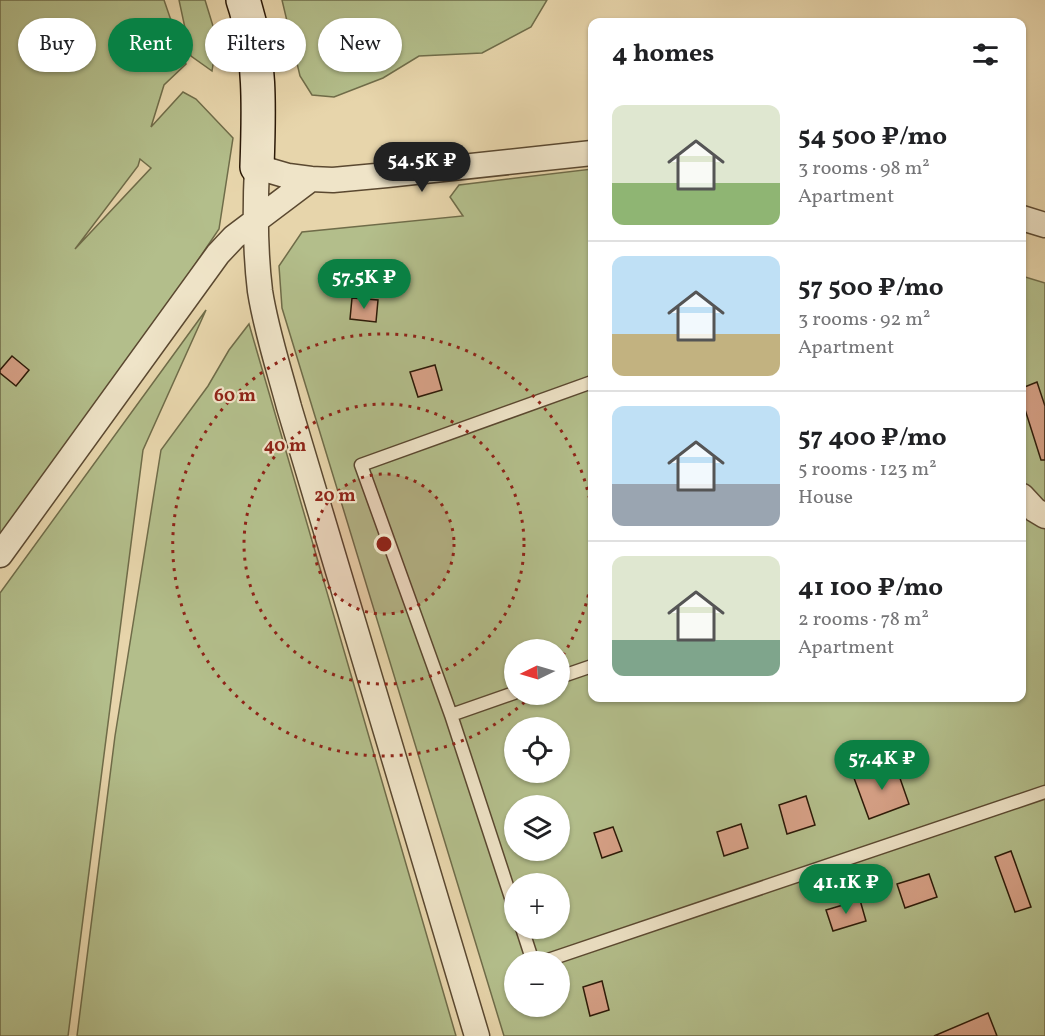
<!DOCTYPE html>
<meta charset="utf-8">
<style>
body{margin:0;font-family:Vollkorn,serif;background:#f6f6f6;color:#202124;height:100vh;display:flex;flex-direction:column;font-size:22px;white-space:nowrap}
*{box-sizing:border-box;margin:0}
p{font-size:20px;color:#757577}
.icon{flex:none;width:33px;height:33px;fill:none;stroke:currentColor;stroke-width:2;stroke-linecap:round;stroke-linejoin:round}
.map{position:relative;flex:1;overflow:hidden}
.sheet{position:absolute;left:588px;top:18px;width:438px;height:684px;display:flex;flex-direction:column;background:#fff;border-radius:12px;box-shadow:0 2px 4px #0004}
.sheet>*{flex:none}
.hud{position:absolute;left:18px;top:18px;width:480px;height:54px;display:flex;gap:12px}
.needle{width:39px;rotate:265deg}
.buttons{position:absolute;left:504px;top:639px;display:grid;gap:12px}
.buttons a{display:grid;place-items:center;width:66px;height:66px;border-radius:50%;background:#fff;box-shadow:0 2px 4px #0004;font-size:30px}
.price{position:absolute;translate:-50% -51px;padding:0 14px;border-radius:21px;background:#0b8043;color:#fff;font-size:20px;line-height:39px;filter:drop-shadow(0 2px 3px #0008)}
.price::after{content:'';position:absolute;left:50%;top:36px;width:18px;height:14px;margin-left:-9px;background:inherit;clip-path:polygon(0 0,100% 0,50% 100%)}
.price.on{background:#222;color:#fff}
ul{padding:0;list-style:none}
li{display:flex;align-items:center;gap:18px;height:150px;padding:0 24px}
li+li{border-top:2px solid #e0e0e0}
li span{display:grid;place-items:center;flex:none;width:168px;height:120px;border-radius:12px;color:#555}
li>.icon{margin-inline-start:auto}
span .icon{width:72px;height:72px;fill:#fffc;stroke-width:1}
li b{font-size:26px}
h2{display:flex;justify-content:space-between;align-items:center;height:72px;padding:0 24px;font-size:26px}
.chip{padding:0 21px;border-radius:27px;background:#fff;box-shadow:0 2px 4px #0004;font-size:21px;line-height:54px}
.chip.on{background:#0b8043;color:#fff}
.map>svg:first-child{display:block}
.green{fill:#b3be8b;stroke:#6f6c49;stroke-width:1.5;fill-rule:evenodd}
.building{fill:#d7a187;stroke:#2b1907;stroke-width:1.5}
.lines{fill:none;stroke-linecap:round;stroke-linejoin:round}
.lane-casing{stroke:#5a4830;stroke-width:15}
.street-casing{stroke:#5a4830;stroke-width:27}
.secondary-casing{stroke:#2b1907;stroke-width:36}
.lane{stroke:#efe4c8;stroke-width:12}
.street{stroke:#efe4c8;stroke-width:24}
.secondary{stroke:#efe4c8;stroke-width:33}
.ring{fill:none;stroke:#8f2418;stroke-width:3;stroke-dasharray:3 6}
.centre{fill:#8f2418;stroke:#efe4c8;stroke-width:3}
.ring-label{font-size:18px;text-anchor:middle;font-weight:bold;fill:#8f2418;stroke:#efe4c8;stroke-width:4.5;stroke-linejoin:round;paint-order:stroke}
</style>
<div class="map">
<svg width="1045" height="1036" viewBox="0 0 1045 1036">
<rect width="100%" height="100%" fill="#e7d5ab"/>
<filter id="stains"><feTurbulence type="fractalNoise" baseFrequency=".00333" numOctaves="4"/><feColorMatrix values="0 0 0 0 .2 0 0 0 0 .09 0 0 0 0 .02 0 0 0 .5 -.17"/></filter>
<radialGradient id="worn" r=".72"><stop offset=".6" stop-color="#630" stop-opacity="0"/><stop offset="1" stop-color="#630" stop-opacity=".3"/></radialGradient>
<path class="green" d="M0 0H164L186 64 164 85 151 127 183 92 196 99 233 138 219 229 108 393 0 538ZM140 159 151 168 75 249 138 166Z
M179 0H205L217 39 212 71 191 56Z
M282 0H547L531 27 482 53 419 56 383 78 334 97 312 95 300 76Z
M592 169V698H1022V276L1045 283V1036H504L282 308 279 266 302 232 463 216 450 197 459 185ZM514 650H560V694H514ZM514 728H560V772H514ZM514 806H560V850H514ZM514 884H560V928H514ZM514 962H560V1006H514Z
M206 310 143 450 68 1036H0V593Z
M249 324 456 1036H77L115 736 161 450 208 386 229 350Z"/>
<path class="building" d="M352 298 378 300 376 322 350 319Z
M12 356 29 370 16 386 0 373V370Z
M435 365 442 390 418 397 410 372Z
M1037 382 1045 406V460H1041L1022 400V388Z
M895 764 909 804 869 819 854 778Z
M806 796 815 825 787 834 779 805Z
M741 824 748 848 724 856 717 832Z
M613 827 622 851 602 858 594 833Z
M1011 851 1031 907 1015 912 995 857Z
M929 874 937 897 905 908 897 884Z
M860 900 866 921 833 931 826 910Z
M602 981 609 1010 590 1016 583 987Z
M988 1013 997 1036H934Z"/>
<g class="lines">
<g class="lane-casing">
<path id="lane" d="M560 677 592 666
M451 715 514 693
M514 907 451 715 361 465 592 382
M522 928 533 962
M542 962 1045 792"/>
</g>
<g class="street-casing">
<path id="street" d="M1022 218 1045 225
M1022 496 1035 510 1045 516
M0 555 218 254 234 237 311 179
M477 1036 289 407C279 369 266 330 260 291 255 250 255 208 257 167L288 176 311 179 333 180 387 175 592 153"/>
</g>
<g class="secondary-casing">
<path id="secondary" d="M243 0C261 53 259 111 257 167"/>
</g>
<use href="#lane" class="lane"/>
<use href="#street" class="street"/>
<use href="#secondary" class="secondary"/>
</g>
<circle cx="384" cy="544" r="70" fill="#8f2418" fill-opacity=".12"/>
<g class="ring">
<circle cx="384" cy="544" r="70"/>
<circle cx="384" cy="544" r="140"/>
<path d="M592 577A211 211 0 0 1 560 660M531 696A211 211 0 1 1 592 511"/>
</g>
<circle cx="384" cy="544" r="9" class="centre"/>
<g class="ring-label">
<text x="235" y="401">60 m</text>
<text x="285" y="451">40 m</text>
<text x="335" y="501">20 m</text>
</g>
<rect width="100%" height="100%" filter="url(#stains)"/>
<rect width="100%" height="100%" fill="url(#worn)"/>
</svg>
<div class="buttons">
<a><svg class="needle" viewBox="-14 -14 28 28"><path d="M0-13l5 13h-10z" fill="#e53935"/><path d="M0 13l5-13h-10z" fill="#757577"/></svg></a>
<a><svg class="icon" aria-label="locate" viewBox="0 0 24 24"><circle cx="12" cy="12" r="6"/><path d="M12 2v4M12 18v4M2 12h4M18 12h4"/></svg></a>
<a><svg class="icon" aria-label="layers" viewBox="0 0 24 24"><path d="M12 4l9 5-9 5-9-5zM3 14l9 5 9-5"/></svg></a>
<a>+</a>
<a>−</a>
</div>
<b class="price on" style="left:422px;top:193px">54.5K ₽</b>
<b class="price" style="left:364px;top:310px">57.5K ₽</b>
<b class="price" style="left:882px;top:791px">57.4K ₽</b>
<b class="price" style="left:846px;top:915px">41.1K ₽</b>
<div class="hud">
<a class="chip">Buy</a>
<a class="chip on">Rent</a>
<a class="chip">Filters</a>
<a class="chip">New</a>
</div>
<section class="sheet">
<h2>4 homes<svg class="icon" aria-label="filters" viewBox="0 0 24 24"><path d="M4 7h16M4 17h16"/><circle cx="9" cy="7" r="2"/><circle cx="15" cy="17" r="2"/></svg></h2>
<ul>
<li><span style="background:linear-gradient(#dfe7d0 65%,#8fb573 0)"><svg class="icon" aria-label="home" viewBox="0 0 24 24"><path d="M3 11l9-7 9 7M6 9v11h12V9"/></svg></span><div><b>54 500 ₽/mo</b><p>3 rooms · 98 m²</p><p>Apartment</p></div></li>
<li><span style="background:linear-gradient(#bfe0f5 65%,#c2b280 0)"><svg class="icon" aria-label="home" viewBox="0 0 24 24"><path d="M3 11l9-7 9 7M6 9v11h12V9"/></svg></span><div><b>57 500 ₽/mo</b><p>3 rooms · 92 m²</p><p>Apartment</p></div></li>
<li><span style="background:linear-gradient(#bfe0f5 65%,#9aa5b1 0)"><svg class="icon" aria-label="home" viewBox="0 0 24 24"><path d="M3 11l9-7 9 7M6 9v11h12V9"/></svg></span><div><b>57 400 ₽/mo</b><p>5 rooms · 123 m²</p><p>House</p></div></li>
<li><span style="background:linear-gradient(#dfe7d0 70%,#7fa58c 0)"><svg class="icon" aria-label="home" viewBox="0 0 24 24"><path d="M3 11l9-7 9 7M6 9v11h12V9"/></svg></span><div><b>41 100 ₽/mo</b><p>2 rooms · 78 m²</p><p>Apartment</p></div></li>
</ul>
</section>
</div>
